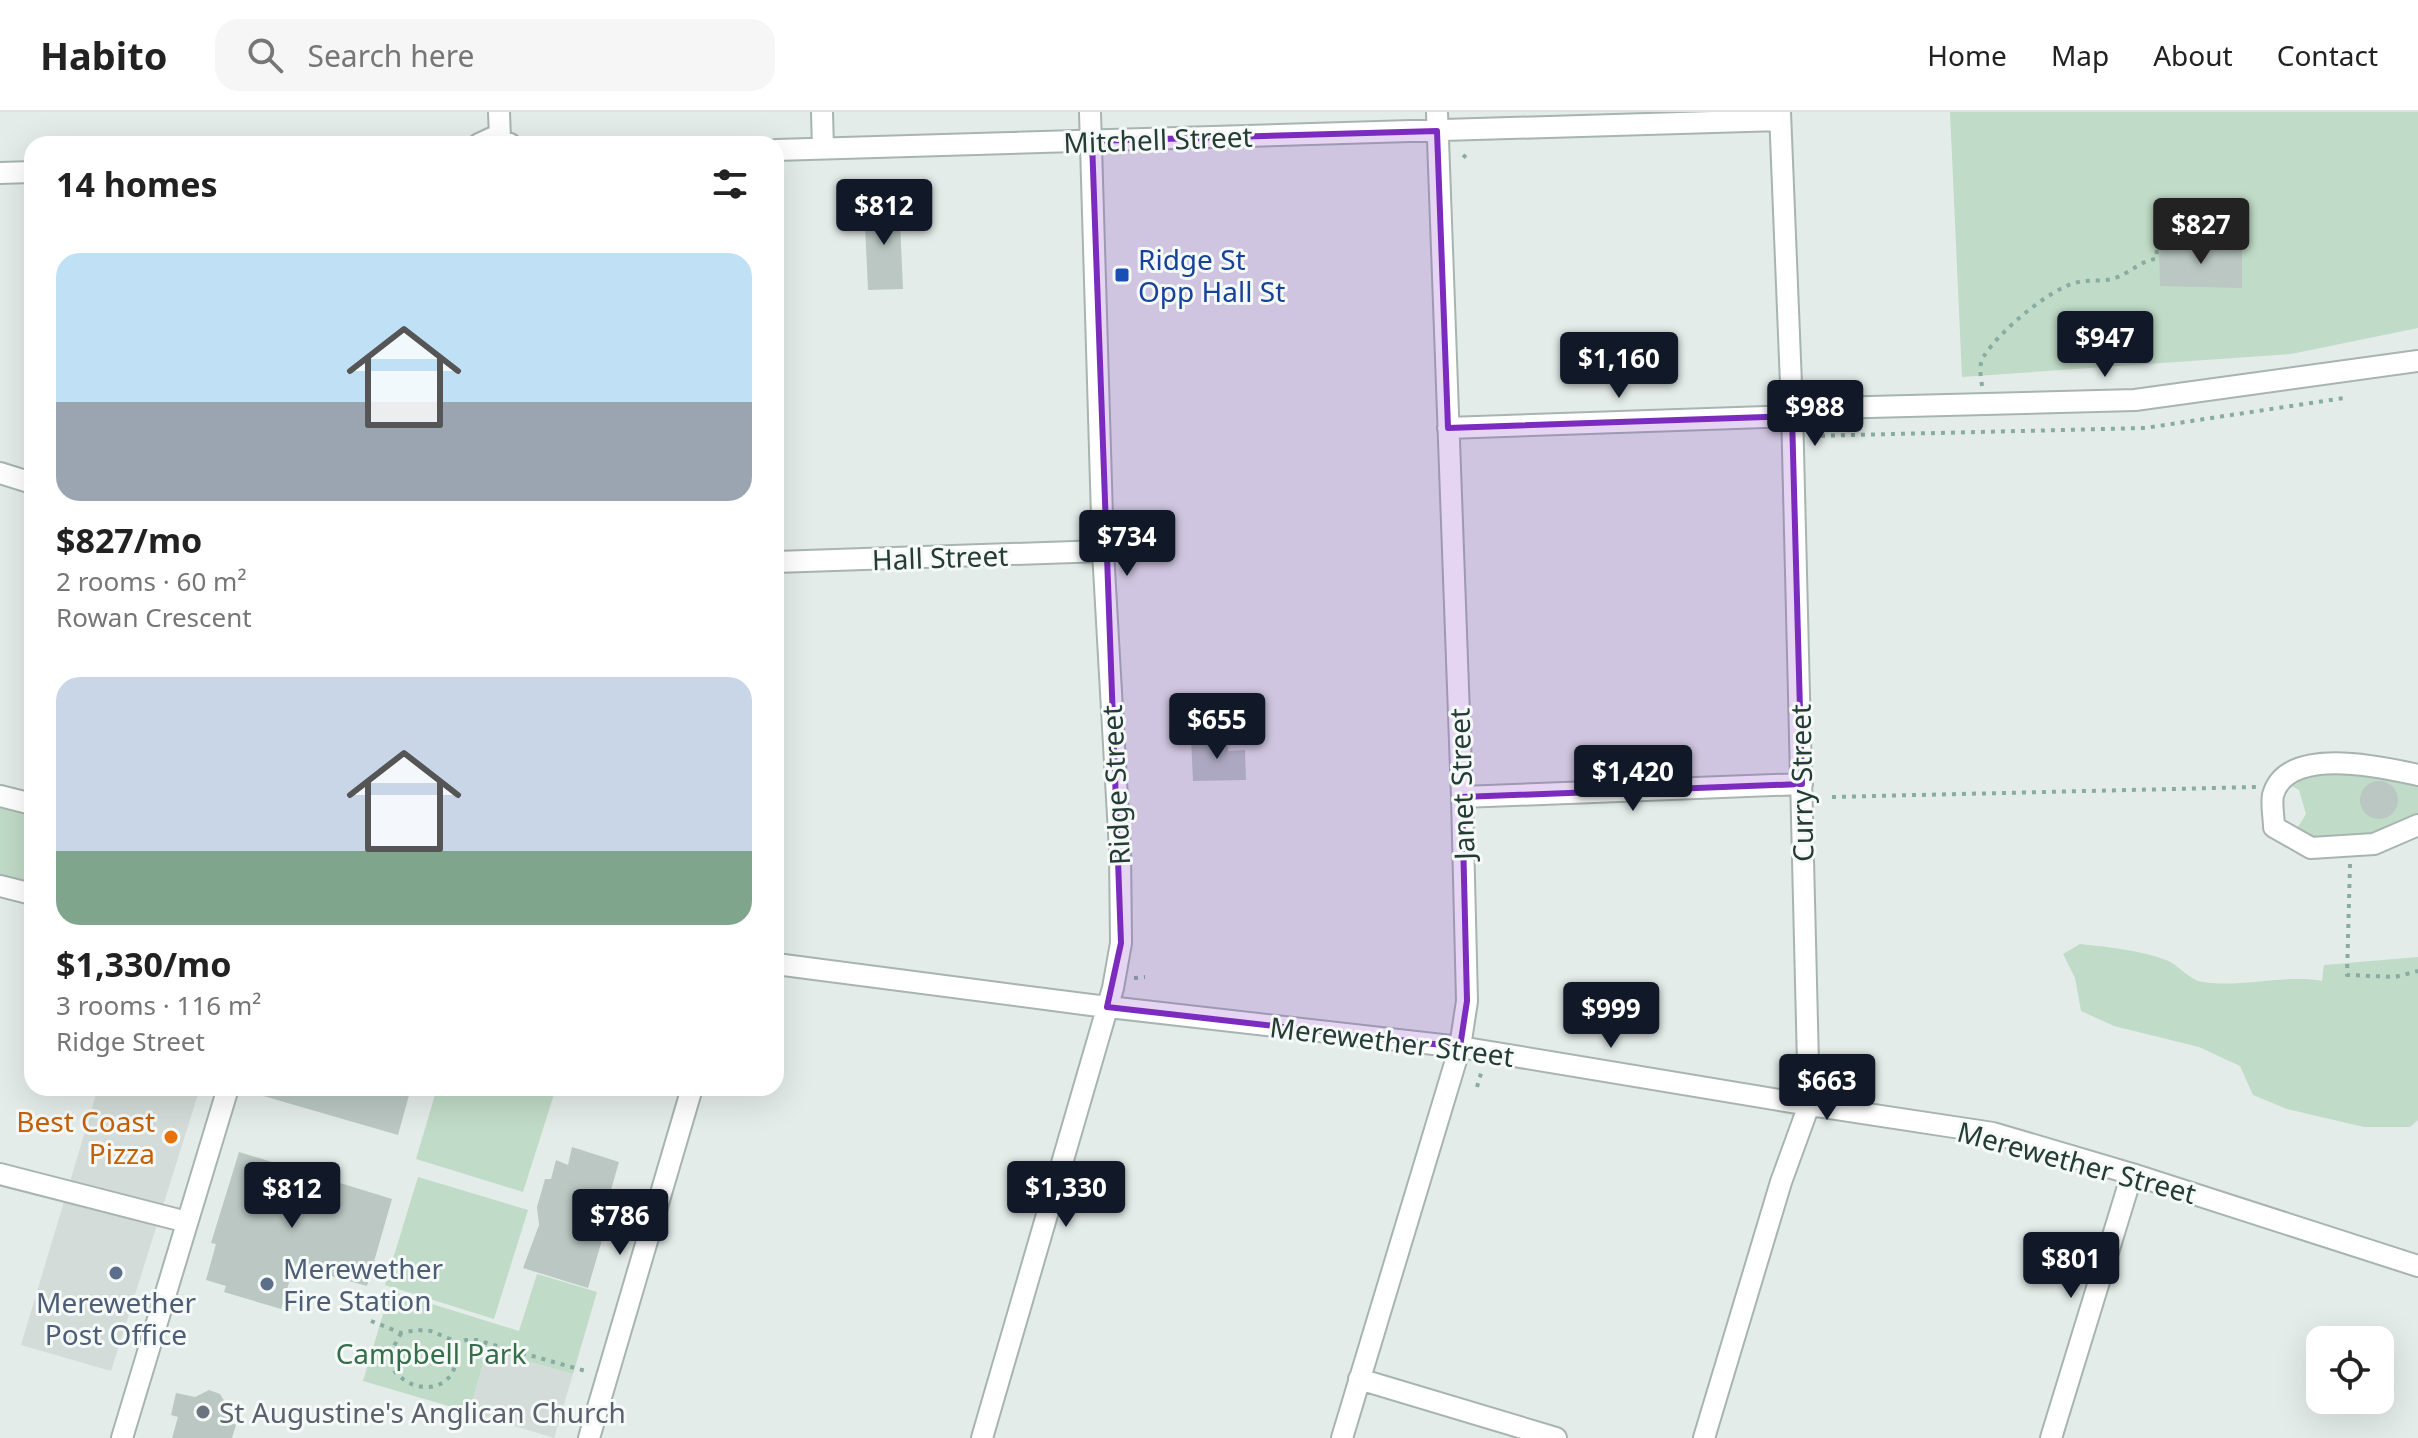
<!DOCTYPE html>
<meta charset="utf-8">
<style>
body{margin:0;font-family:"Noto Sans",sans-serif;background:#f6f6f6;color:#222;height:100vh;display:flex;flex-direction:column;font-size:30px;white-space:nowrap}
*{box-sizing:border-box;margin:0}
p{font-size:26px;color:#767676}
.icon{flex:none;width:44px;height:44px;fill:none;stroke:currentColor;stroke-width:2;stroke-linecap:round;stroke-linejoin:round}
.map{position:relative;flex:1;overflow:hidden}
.panel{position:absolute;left:24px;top:24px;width:760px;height:960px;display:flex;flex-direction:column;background:#fff;border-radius:24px;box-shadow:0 8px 32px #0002}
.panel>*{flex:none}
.controls{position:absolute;left:2306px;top:1214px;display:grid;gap:16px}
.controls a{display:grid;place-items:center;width:88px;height:88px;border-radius:16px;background:#fff;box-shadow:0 8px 32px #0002;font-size:40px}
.price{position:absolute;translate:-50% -68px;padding:0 18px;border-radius:8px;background:#111827;color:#fff;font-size:26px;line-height:52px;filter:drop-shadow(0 2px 4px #0008)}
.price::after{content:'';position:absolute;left:50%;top:48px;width:24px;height:18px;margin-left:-12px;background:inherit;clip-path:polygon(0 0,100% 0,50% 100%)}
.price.selected{background:#222;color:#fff}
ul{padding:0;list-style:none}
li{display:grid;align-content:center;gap:16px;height:424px;padding:0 32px}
li span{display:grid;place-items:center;height:248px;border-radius:24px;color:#555}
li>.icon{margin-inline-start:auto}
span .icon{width:144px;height:144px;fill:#fffc;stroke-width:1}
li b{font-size:34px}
h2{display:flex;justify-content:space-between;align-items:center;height:96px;padding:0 32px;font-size:34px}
header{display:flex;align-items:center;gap:48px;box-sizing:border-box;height:112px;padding:0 40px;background:#fff;border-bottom:2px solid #e0e0e0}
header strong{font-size:38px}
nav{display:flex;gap:44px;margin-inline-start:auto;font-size:28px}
.search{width:560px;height:72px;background:#f6f6f6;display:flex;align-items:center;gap:20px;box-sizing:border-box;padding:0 28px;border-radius:24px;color:#767676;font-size:30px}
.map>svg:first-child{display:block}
.built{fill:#d3dcd8}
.green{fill:#c0dbc7}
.building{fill:#bac7c2}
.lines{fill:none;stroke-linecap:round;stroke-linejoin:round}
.minor-casing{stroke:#a7b4b0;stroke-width:24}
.path{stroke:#88aca1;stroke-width:4;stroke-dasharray:4 6;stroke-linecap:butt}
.minor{stroke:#fff;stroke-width:20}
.marked{fill:#7b2cbf;fill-opacity:0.2;stroke:#7b2cbf;stroke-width:6;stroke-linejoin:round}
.transit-dot{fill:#1a4fb4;stroke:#f5f9f7;stroke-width:3}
.food-dot{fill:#e8710a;stroke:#f5f9f7;stroke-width:3}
.service-dot{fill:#5c6f8a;stroke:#f5f9f7;stroke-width:3}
.worship-dot{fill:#6b7280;stroke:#f5f9f7;stroke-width:3}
.labels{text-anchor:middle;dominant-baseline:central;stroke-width:6;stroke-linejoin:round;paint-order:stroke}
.street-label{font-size:28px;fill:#253c36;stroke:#f5f9f7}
.transit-label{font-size:28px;fill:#164399;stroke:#f5f9f7;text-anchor:start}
.food-label{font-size:28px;fill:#c56008;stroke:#f5f9f7;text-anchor:end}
.service-label{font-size:28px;fill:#4e5e75;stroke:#f5f9f7;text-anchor:start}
.park-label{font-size:28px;fill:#346f4a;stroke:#f5f9f7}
.worship-label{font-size:28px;fill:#5b616d;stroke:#f5f9f7;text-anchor:start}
</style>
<header>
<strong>Habito</strong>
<div class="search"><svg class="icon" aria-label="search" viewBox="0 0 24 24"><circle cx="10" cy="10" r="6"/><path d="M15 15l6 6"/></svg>Search here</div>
<nav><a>Home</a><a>Map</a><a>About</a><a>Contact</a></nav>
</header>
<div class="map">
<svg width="2418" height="1326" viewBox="0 0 2418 1326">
<rect width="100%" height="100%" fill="#e4ece9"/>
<path class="built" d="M98 976H200L111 1259 21 1233Z
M487 1238 573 1262 554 1326 469 1300Z"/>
<path class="green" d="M1950 0H2418V216L2291 242 1962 265Z
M2376 661 2399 670 2418 674V708C2380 720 2331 737 2292 720L2298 715 2306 702 2299 678 2290 673 2307 663Z
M0 696 32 703V771L0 763Z
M2080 832C2108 835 2139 838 2166 848 2179 853 2189 868 2203 870 2243 876 2286 862 2322 869L2324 853 2418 845V1008L2410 1015H2364L2287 997 2253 983 2240 954 2199 935 2114 914 2081 899 2075 866 2063 842Z
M437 976H556L523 1080 416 1047Z
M418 1065 528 1098 494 1207 385 1173Z
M537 1162 597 1180 573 1262 487 1238 469 1300 363 1269 390 1179 519 1219Z"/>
<path class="building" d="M899 88 903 177 868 178 865 113H871L870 89Z
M2159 133H2242V176L2160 174Z
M1227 625 1228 639 1245 638 1246 668 1193 669 1191 627Z
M2360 688a19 19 0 1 1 38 0a19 19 0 1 1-38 0Z
M253 976H411L398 1023 253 981Z
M572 1035 619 1050 604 1102 609 1104 588 1176 523 1156 539 1113 537 1095 545 1067H551L556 1048 568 1053Z
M239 1040 392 1087 367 1174 294 1154 281 1197 224 1180 226 1174 206 1168 216 1132 211 1131Z
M209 1278 220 1282 228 1295 235 1297 231 1310 236 1313 232 1326H172L178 1305 171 1303 176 1281 195 1285Z"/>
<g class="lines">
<g class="minor-casing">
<path id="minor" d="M499 0 500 27
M822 0 823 36
M479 32 492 26 510 32
M776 38 1780 8
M0 61 32 60
M1792 297 2135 288 2418 249
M1448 316 1792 304
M0 361 32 371
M776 450 1103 439
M2418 663C2382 655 2287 633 2273 683 2271 692 2274 706 2274 715L2311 736 2374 732 2418 713
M0 684 32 692
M1462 685 1802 672
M0 774 32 782
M776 852 1091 893 1460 935 1809 993 1993 1021 2132 1062 2418 1154
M0 1062 187 1110
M1359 1267 1556 1326
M122 1326 228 976
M589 1326 692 976
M982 1326 1113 876 1121 831 1120 739 1103 439 1090 0
M1342 1326 1460 935 1467 889 1462 685 1437 0
M1704 1326 1781 1070 1809 993 1792 297 1780 0
M2051 1326 2132 1062"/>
</g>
<path class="path" d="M1463 43 1468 47
M1982 274C1981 264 1978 253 1984 244 1999 220 2048 178 2075 171 2087 167 2100 170 2112 167 2128 163 2139 149 2156 147L2157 136 2159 137
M1811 324 2145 316 2344 286
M1832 685 2257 675
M2350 752 2347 863 2395 865 2418 859
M1134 866 1145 865
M1477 975 1482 958
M371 1209 401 1221 417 1218 431 1219 450 1227 455 1232 466 1228H476L589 1260
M401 1221 392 1238 393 1257C417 1289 465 1277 455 1232"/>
<use href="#minor" class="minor"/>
</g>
<path class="marked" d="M1437 19 1448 316 1792 304 1802 672 1462 685 1467 889 1460 935 1107 895 1121 831 1092 29Z"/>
<rect class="transit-dot" x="1114" y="155" width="16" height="16" rx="4"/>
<circle class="food-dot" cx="171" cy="1025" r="8"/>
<g class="service-dot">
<circle cx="116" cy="1161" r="8"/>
<circle cx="267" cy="1172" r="8"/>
</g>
<circle class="worship-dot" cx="203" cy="1300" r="8"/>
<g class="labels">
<g class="street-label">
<text transform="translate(1158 27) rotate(-2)">Mitchell Street</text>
<text transform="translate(940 445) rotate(-2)">Hall Street</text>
<text transform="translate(1801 671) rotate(-91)">Curry Street</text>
<text transform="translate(1461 672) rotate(-92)">Janet Street</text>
<text transform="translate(1115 673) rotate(-93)">Ridge Street</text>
<text transform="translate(1392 929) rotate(7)">Merewether Street</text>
<text transform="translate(2077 1050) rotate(15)">Merewether Street</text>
</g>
<g class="transit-label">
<text x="1138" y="147">Ridge St<tspan x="1138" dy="32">Opp Hall St</tspan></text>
</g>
<g class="food-label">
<text x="155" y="1009">Best Coast<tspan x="155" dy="32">Pizza</tspan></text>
</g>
<g class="service-label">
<text x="283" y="1156">Merewether<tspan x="283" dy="32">Fire Station</tspan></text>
<text x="116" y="1190" text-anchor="middle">Merewether<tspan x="116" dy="32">Post Office</tspan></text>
</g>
<g class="park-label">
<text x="431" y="1241">Campbell Park</text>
</g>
<g class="worship-label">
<text x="219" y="1300">St Augustine's Anglican Church</text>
</g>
</g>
</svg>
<div class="controls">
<a><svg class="icon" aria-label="locate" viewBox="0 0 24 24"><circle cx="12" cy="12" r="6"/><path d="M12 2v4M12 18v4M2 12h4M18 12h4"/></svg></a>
</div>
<b class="price" style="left:884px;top:135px">$812</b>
<b class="price selected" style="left:2201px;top:154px">$827</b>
<b class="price" style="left:2105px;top:267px">$947</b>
<b class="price" style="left:1619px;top:288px">$1,160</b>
<b class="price" style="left:1815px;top:336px">$988</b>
<b class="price" style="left:1127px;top:466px">$734</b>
<b class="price" style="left:1217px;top:649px">$655</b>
<b class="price" style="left:1633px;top:701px">$1,420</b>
<b class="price" style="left:1611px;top:938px">$999</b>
<b class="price" style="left:1827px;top:1010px">$663</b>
<b class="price" style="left:1066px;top:1117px">$1,330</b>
<b class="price" style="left:292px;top:1118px">$812</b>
<b class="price" style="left:620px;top:1145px">$786</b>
<b class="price" style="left:2071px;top:1188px">$801</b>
<section class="panel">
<h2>14 homes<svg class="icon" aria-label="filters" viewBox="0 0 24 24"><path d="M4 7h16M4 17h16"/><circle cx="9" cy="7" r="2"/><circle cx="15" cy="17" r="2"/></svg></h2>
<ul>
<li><span style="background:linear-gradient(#bfe0f5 60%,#9aa5b1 0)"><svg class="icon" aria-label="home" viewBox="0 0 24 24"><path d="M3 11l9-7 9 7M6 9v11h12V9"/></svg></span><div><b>$827/mo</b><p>2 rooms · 60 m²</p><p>Rowan Crescent</p></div></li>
<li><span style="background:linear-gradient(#c9d6e8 70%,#7fa58c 0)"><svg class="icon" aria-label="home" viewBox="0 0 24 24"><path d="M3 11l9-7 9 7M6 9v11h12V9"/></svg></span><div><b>$1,330/mo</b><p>3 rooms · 116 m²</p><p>Ridge Street</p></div></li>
</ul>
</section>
</div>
